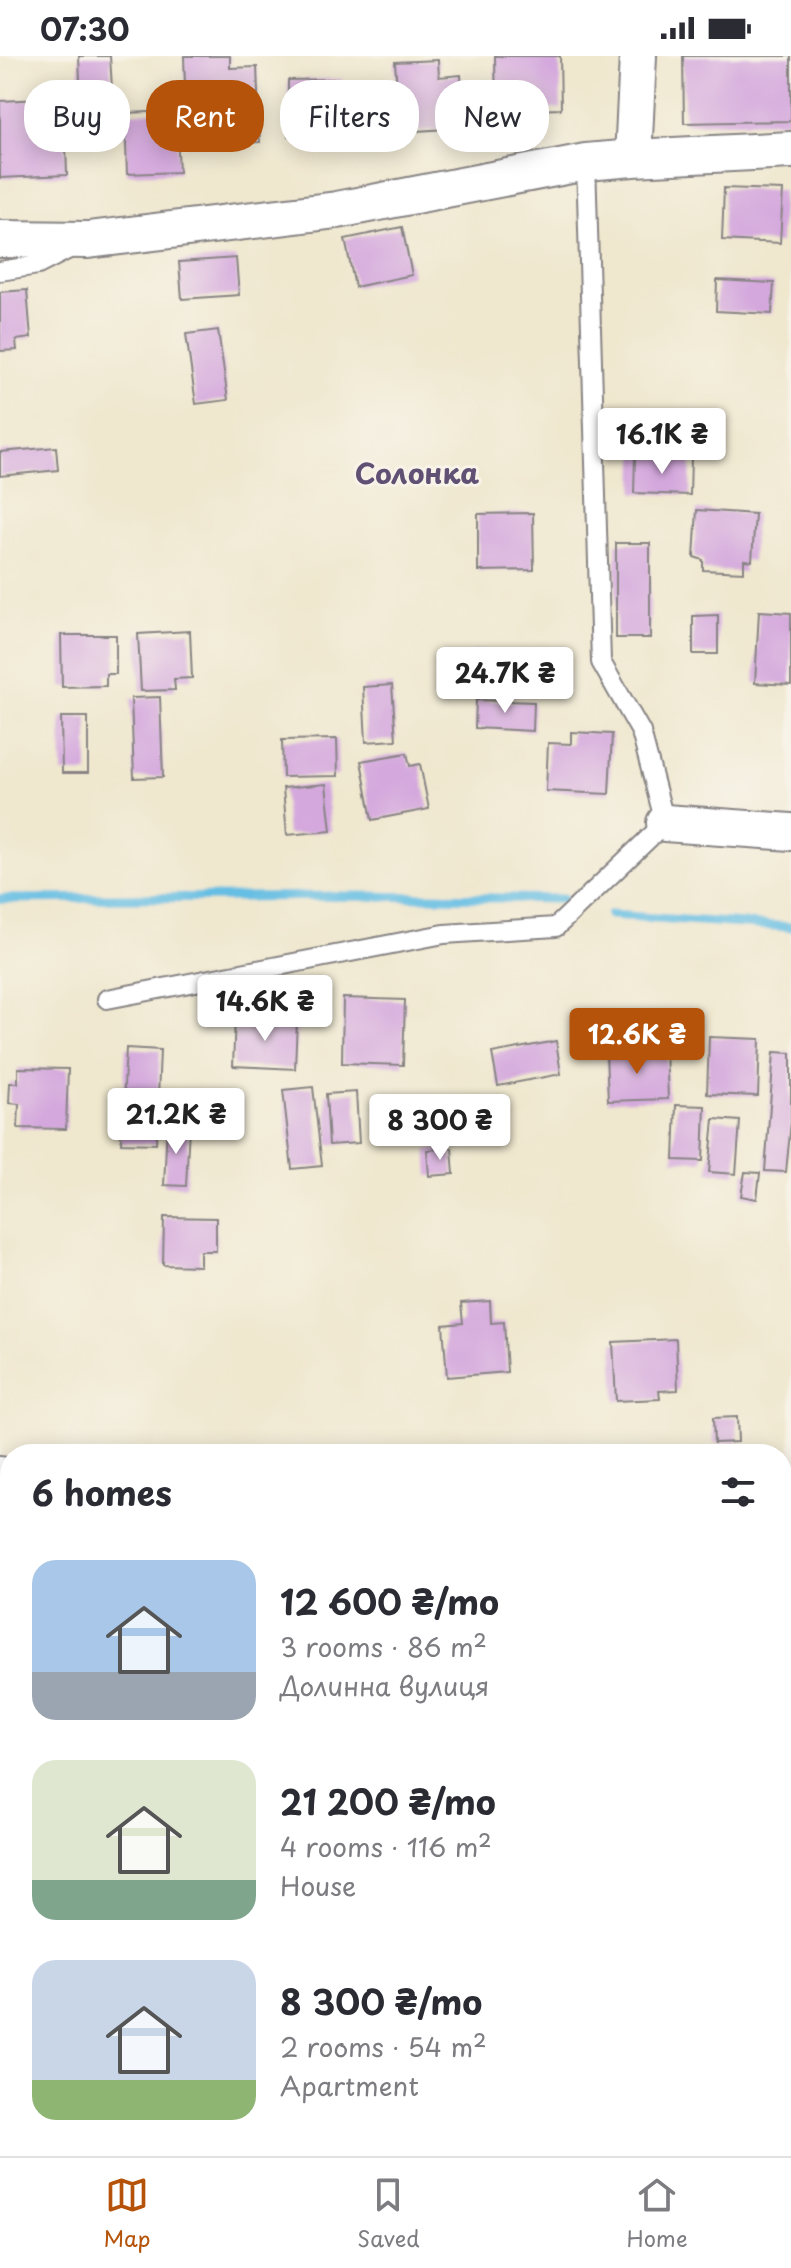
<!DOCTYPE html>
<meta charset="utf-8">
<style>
body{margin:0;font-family:"Playpen Sans",sans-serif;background:#f7f7f7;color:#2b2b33;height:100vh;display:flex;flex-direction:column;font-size:30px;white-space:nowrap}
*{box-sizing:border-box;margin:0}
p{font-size:26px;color:#7c7c81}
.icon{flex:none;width:44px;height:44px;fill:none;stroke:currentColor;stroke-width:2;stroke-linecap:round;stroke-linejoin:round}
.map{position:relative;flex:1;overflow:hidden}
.panel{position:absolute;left:0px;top:1388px;width:792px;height:712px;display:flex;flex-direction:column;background:#fff;border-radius:32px 32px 0 0;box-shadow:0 4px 20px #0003}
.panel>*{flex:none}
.top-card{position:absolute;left:24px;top:24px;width:744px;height:72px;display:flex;gap:16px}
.price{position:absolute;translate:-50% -68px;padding:0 18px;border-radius:8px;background:#fff;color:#222;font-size:26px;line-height:52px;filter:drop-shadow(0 2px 4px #0008)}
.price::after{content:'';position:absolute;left:50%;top:48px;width:24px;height:18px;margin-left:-12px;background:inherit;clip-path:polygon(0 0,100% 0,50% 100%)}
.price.active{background:#b45309;color:#fff}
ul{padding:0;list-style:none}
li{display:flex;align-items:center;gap:24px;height:200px;padding:0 32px}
li span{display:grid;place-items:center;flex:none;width:224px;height:160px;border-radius:24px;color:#555}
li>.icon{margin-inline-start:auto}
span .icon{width:96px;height:96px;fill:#fffc;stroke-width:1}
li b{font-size:34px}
h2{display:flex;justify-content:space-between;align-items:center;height:96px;padding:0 32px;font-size:34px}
.chip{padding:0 28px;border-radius:32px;background:#fff;box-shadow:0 4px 20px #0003;font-size:28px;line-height:72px}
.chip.active{background:#b45309;color:#fff}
.status{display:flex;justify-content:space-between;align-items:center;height:56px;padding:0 40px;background:#fff;direction:ltr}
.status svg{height:22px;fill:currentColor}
.tabs{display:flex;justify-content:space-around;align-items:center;height:112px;border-top:2px solid #e1e1e2;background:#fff;font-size:22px;color:#7c7c81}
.tabs a{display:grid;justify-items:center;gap:4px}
.tabs .active{color:#b45309}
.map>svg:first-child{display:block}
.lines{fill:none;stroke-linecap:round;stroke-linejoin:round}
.stream{stroke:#65bee3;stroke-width:9}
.building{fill:#d4a8dd}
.lane-casing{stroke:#888484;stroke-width:22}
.street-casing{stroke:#888484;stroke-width:40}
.lane{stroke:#fff;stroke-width:18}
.street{stroke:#fff;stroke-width:36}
.labels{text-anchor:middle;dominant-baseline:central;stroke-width:6;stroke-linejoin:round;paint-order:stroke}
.quarter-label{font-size:28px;font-weight:bold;fill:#605174;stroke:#f7f3e8}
</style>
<div class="status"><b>07:30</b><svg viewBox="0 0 49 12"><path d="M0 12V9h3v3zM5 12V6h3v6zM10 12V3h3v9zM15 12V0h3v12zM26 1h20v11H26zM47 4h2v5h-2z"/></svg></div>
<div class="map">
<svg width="791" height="2100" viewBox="0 0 791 2100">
<rect width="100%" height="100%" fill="#f7f3e8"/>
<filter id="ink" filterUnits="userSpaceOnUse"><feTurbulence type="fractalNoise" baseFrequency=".0125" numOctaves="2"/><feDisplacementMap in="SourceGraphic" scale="16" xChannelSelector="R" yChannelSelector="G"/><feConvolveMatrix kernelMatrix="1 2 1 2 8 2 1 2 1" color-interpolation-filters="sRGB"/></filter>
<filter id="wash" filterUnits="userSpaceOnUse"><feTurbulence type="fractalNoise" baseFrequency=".006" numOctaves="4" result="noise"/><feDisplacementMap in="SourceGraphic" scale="32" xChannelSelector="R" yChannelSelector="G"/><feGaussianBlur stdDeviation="1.8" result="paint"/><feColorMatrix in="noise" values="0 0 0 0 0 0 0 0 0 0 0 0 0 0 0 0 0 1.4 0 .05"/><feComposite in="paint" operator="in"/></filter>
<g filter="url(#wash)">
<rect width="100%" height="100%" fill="#efe7ce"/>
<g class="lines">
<path class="stream" d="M0 843 359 840 563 843
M610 859 791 871"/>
</g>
<g id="blocks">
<path class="building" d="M79 0H110L113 48 81 50Z
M184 0H230V12L257 11 260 86 187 89Z
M495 0H560L561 53 496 55Z
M683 0H791V65L684 67Z
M438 4 439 21 461 19 464 72 400 76 395 6Z
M342 23V81L288 80V24Z
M42 43 43 60 65 59 67 119 0 122V45Z
M176 55 179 116 127 118 125 57Z
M724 132 783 134 780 187 722 184Z
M402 171 412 219 355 231 345 183Z
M236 202 239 239 182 243 179 206Z
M717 224 774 227 772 258 716 255Z
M27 234 31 282 16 284 17 294 0 295V236Z
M218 274 228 344 196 348 186 278Z
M56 391 58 414 0 420V396Z
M635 400 691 402 690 439 634 437Z
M697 454 755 458 752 505 744 504V516L703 514V504L694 501Z
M533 457 534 514 478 515V458Z
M616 487H650V582H616Z
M759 555 791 557V629L755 627Z
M718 559V598H693V560Z
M190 575 192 622 174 623 175 634 141 635 138 578Z
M61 579H116V618H106V630L62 631Z
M473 595 555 599 553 635 472 631Z
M392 629 396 684 366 686 363 631Z
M160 641 163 721 134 722 131 642Z
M476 644 534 646 533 675 475 672Z
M61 661H88V717H62Z
M571 676 612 678 609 738 546 735 548 687 571 688Z
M337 683 338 720 283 721 282 684Z
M407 697 410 710 420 708 429 753 372 764 361 705Z
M326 728 331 775 287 779 283 732Z
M343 942 405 944 403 1009 342 1007Z
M235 961 297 963 295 1013 233 1010Z
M709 981 760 983 758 1040 707 1038Z
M556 985 561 1018 498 1030 492 997Z
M126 992 160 994 156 1088 121 1087Z
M666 994 668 1043 608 1045 606 997Z
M774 996 791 997V1066L786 1116 765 1115Z
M18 1012 68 1013 66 1073 18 1072 19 1048 9 1047 10 1027H18Z
M313 1031 322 1110 292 1113 283 1034Z
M356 1036 359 1087 329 1089 326 1038Z
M676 1049 705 1050 703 1105 674 1104Z
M714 1063 740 1065 736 1118 709 1116Z
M167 1069 189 1070 186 1130 164 1129Z
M452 1092 454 1118 429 1120 427 1094Z
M745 1116 760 1117 757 1143 741 1140Z
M164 1161 216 1162V1195H200V1210L163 1209Z
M490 1245 491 1267 504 1266 507 1316 447 1321 443 1269 463 1267 461 1247Z
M676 1283 678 1334 659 1335 660 1343 616 1345 613 1286Z
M737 1361 738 1386 714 1387 713 1362Z
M782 1741H791V1787H782Z
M378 2090H438V2100H378Z"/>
</g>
</g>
<g filter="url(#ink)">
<use href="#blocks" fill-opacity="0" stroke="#888484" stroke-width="2"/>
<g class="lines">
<g class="lane-casing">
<path id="lane" d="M0 215 38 209 75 190
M107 943 444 878 556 871 665 767 641 676 601 606 586 106"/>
</g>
<g class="street-casing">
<path id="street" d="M633 102 638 0
M0 183 88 184 337 154 586 106 633 102 791 94
M665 767 791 776
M0 1419 10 1513
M782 1603 791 1610
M0 1991 10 2000
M78 2090 80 2100"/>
</g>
<use href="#lane" class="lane"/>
<use href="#street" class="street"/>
</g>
</g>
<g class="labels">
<g class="quarter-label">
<text x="417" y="416">Солонка</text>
</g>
</g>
</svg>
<b class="price" style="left:662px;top:420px">16.1K ₴</b>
<b class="price" style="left:505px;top:659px">24.7K ₴</b>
<b class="price" style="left:265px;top:987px">14.6K ₴</b>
<b class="price active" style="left:637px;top:1020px">12.6K ₴</b>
<b class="price" style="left:176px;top:1100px">21.2K ₴</b>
<b class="price" style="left:440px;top:1106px">8 300 ₴</b>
<div class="top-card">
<a class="chip">Buy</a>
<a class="chip active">Rent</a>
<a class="chip">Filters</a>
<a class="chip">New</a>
</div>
<section class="panel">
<h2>6 homes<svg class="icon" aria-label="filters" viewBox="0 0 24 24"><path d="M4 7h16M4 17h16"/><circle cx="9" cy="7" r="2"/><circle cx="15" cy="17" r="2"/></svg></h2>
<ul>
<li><span style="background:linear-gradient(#a9c7e8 70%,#9aa5b1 0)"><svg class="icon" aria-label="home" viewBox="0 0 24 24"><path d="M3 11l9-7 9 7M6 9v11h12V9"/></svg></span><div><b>12 600 ₴/mo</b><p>3 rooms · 86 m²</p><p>Долинна вулиця</p></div></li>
<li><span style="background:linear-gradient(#dfe7d0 75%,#7fa58c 0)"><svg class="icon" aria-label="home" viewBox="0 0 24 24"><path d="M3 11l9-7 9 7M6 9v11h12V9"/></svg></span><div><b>21 200 ₴/mo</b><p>4 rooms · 116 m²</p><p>House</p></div></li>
<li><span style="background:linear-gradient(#c9d6e8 75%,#8fb573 0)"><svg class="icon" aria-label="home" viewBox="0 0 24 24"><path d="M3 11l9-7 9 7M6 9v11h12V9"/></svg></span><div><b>8 300 ₴/mo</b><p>2 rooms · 54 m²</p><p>Apartment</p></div></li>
</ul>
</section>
</div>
<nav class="tabs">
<a class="active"><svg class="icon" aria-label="map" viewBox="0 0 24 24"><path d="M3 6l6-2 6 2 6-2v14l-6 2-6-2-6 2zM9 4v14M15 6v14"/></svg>Map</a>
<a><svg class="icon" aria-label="saved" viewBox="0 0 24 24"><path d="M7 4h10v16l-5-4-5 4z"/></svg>Saved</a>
<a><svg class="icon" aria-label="home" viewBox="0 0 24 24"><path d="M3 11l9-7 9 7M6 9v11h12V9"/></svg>Home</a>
</nav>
